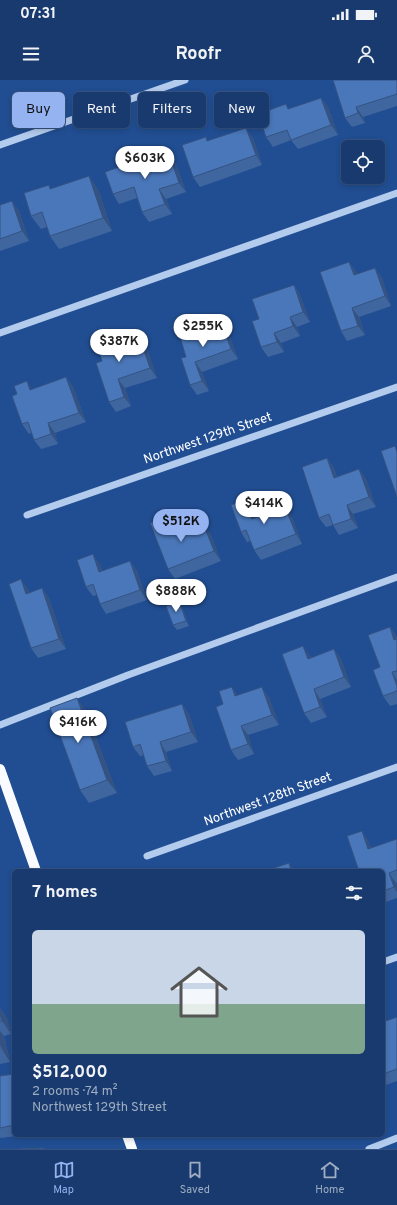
<!DOCTYPE html>
<meta charset="utf-8">
<style>
body{margin:0;font-family:Overpass,sans-serif;background:#224173;color:#f1f3f6;height:100vh;display:flex;flex-direction:column;font-size:15px;white-space:nowrap}
*{box-sizing:border-box;margin:0}
p{font-size:13px;color:#9fadc2}
.icon{flex:none;width:22px;height:22px;fill:none;stroke:currentColor;stroke-width:2;stroke-linecap:round;stroke-linejoin:round}
.map{position:relative;flex:1;overflow:hidden}
.sheet{position:absolute;left:12px;top:789px;width:373px;height:268px;display:flex;flex-direction:column;background:#193a6e;border-radius:6px;box-shadow:0 2px 6px #0003,0 0 0 1px #375481}
.sheet>*{flex:none}
.top-card{position:absolute;left:12px;top:12px;width:373px;height:36px;display:flex;gap:8px}
.fabs{position:absolute;left:341px;top:60px;display:grid;gap:8px}
.fabs a{display:grid;place-items:center;width:44px;height:44px;border-radius:6px;background:#193a6e;box-shadow:0 2px 6px #0003,0 0 0 1px #375481;font-size:20px}
.price{position:absolute;translate:-50% -34px;padding:0 9px;border-radius:14px;background:#fff;color:#222;font-size:13px;line-height:26px;filter:drop-shadow(0 1px 2px #0008)}
.price::after{content:'';position:absolute;left:50%;top:24px;width:12px;height:9px;margin-left:-6px;background:inherit;clip-path:polygon(0 0,100% 0,50% 100%)}
.price.current{background:#95b2f1;color:#111}
ul{padding:0;list-style:none}
li{display:grid;align-content:center;gap:8px;height:212px;padding:0 20px}
li span{display:grid;place-items:center;height:124px;border-radius:6px;color:#555}
li>.icon{margin-inline-start:auto}
span .icon{width:72px;height:72px;fill:#fffc;stroke-width:1}
li b{font-size:17px}
h2{display:flex;justify-content:space-between;align-items:center;height:48px;padding:0 20px;font-size:17px}
.pill{padding:0 14px;border-radius:6px;background:#193a6e;box-shadow:0 2px 6px #0003,0 0 0 1px #375481;font-size:14px;line-height:36px}
.pill.current{background:#95b2f1;color:#111}
.status{display:flex;justify-content:space-between;align-items:center;height:28px;padding:0 20px;background:#193a6e;direction:ltr}
.status svg{height:11px;fill:currentColor}
header{display:flex;justify-content:space-between;align-items:center;height:52px;padding:0 20px;background:#193a6e;font-size:18px;font-weight:700}
.tabs{display:flex;justify-content:space-around;align-items:center;height:56px;border-top:1px solid #375481;background:#193a6e;font-size:11px;color:#9fadc2}
.tabs a{display:grid;justify-items:center;gap:2px}
.tabs .current{color:#95b2f1}
.map>svg:first-child{display:block}
.lines{fill:none;stroke-linecap:round;stroke-linejoin:round}
.minor{stroke:#b3cbed;stroke-width:7}
.major{stroke:#f9fbff;stroke-width:10}
.wall{fill:#40669f}
.shaded-wall{fill:#345382}
.building{fill:#4a77b9;stroke:#345382}
.labels{text-anchor:middle;dominant-baseline:central;stroke-width:3.5;stroke-linejoin:round;paint-order:stroke}
.street-label{font-size:13px;fill:#fff;stroke:#214e92}
</style>
<div class="status"><b>07:31</b><svg viewBox="0 0 49 12"><path d="M0 12V9h3v3zM5 12V6h3v6zM10 12V3h3v9zM15 12V0h3v12zM26 1h20v11H26zM47 4h2v5h-2z"/></svg></div>
<header><svg class="icon" aria-label="menu" viewBox="0 0 24 24"><path d="M4 6h16M4 12h16M4 18h16"/></svg>Roofr<svg class="icon" aria-label="person" viewBox="0 0 24 24"><circle cx="12" cy="8" r="4"/><path d="M4 21q1-7 8-7t8 7"/></svg></header>
<div class="map">
<svg width="397" height="1069" viewBox="0 0 397 1069">
<rect width="100%" height="100%" fill="#214e92"/>
<g class="lines">
<path class="minor" d="M0 65 185 0
M0 253 397 113
M27 435 397 307
M0 645 128 595 397 497
M147 776 397 687
M383 882 397 877
M369 1069 397 1058"/>
<path class="major" d="M0 689 36 791
M127 1055 132 1069"/>
</g>
<path class="wall" d="M333 0H397V26L363 37 365 43 352 47 345 38Z
M321 18 328 27 338 55 298 69 291 60 273 67 266 57 289 29Z
M253 58 262 85 200 107 193 97 208 61Z
M169 74 176 84 186 112 166 119 172 134 149 142 142 132 137 118 119 124 113 114 138 85Z
M52 109H98L112 151 59 169 50 156 47 147 41 149 31 136Z
M12 121 19 131 29 161 0 171V125Z
M349 182 356 192 357 194 375 188 382 198 391 226 359 237 365 255 347 261 341 251Z
M294 205 300 215 310 242 297 247 300 256 281 263 284 272 268 277 261 267 259 239Z
M221 242 228 252 238 279 202 292 209 311 197 315 190 305 186 277Z
M116 252 123 261 124 265 140 259 147 269 157 298 125 308 131 326 116 332 109 322 102 281Z
M66 297 73 307 86 342 55 353 58 364 41 369 34 360 32 352 29 354 22 344 32 309Z
M327 378 334 388 337 397 359 389 366 399 376 427 353 434 358 448 339 455 333 445 326 447 319 438Z
M253 430 255 437H292L302 464 261 480 254 470 250 461 247 462 241 452Z
M177 453H210L221 481 175 499 168 489Z
M130 481 137 491 147 520 106 534 100 524 97 515 93 516 86 507 100 484 102 491Z
M42 508 49 518 66 569 38 578 31 568 28 509 29 513Z
M179 521 182 527 189 546 177 550 173 545Z
M390 547 397 558V624L390 626 383 616 380 587Z
M334 569 341 579 351 607 320 619 327 637 311 643 304 633 310 576 311 578Z
M238 615 269 617 279 645 248 655 254 674 238 680 231 670 223 624Z
M182 624 189 634 198 662 166 672 172 691 154 696 147 686 144 675 140 676 133 667Z
M86 631 117 713 89 723 80 710Z
M362 751 368 761 371 768 397 759V803H396L397 806V818L383 823V791Z
M0 928 7 938 11 954 4 956 10 982 0 984Z
M397 937V1001L383 1006V942Z
M14 994V1055H23L1 1058 0 1057V996Z"/>
<path class="shaded-wall" d="M321 18 328 27 338 55 331 45Z
M356 27 363 37 365 43 358 33Z
M246 48 253 58 262 85 256 75Z
M169 74 176 84 186 112 179 103Z
M89 96 98 109 112 151 103 138Z
M159 109 166 119 172 134 165 124Z
M12 121 19 131 29 161 22 151Z
M349 182 356 192 361 205 354 195Z
M375 188 382 198 391 226 385 216Z
M294 205 300 215 310 242 303 232Z
M352 228 359 237 365 255 358 246Z
M290 237 297 247 300 256 293 246Z
M221 242 228 252 238 279 231 269Z
M116 252 123 261 128 276 121 266Z
M274 253 281 263 284 272 277 262Z
M140 259 147 269 157 298 150 288Z
M195 282 202 292 209 311 202 301Z
M66 297 73 307 86 342 79 333Z
M118 299 125 308 131 326 124 317Z
M27 301 33 311 30 310Z
M48 343 55 353 58 364 51 354Z
M327 378 334 388 340 408 334 398Z
M359 389 366 399 376 427 369 417Z
M246 420 253 430 259 448 252 439Z
M347 425 353 434 358 448 351 439Z
M285 427 292 437 302 464 296 454Z
M203 443 210 453 221 481 214 471Z
M93 474 100 484 106 502 99 492Z
M130 481 137 491 147 520 140 510Z
M21 499 28 509 32 523 26 514Z
M42 508 49 518 66 569 59 559Z
M179 521 182 527 189 546 186 541Z
M390 547 396 557 397 564 394 560Z
M303 566 310 576 315 589 308 579Z
M334 569 341 579 351 607 344 597Z
M392 592 397 600V606Z
M232 607 239 617 235 616Z
M262 607 269 617 279 645 272 635Z
M314 609 320 619 327 637 320 627Z
M77 618 86 631 117 713 107 700Z
M182 624 189 634 198 662 191 652Z
M241 646 248 655 254 674 248 664Z
M160 662 166 672 172 691 166 681Z
M362 751 368 761 375 779 368 769Z
M289 783 294 791H291Z
M389 793 396 803 397 806V812L394 807Z
M0 928 7 938 11 954 2 941 0 934Z
M0 951 4 956 10 982 1 968 0 964Z"/>
<path class="building" d="M333 0H397V14L356 27 358 33 345 38Z
M321 18 331 45 291 60 287 50 266 57 258 34 286 24 288 29Z
M246 48 256 75 193 97 182 65 206 57 207 61Z
M169 74 179 103 159 109 165 124 142 132 134 107 113 114 105 92 136 81 137 85Z
M89 96 103 138 50 156 42 132 31 136 24 113 49 105 50 109Z
M12 121 22 151 0 159V125Z
M349 182 354 195 375 188 385 216 352 228 358 246 341 251 320 192Z
M294 205 303 232 290 237 293 246 274 253 277 262 261 267 252 241 259 239 252 219Z
M221 242 231 269 195 282 202 301 190 305 181 278 186 277 180 257Z
M116 252 121 266 140 259 150 288 118 299 124 317 109 322 96 283 102 281 95 259Z
M66 297 79 333 48 343 51 354 34 360 28 342 22 344 12 316 17 314 14 306 27 301 30 310Z
M395 366 397 372V417L381 371Z
M327 378 334 398 359 389 369 417 347 425 351 439 333 445 329 434 319 438 302 387Z
M246 420 252 439 285 427 296 454 254 470 246 450 241 452 231 425Z
M163 438 177 453 203 443 214 471 168 489 150 443Z
M93 474 99 492 130 481 140 510 100 524 93 504 86 507 77 480Z
M21 499 26 514 42 508 59 559 31 568 9 504Z
M179 521 186 541 173 545 166 526Z
M390 547 394 560 397 559V591L392 592 397 606V611L383 616 373 590 380 587 368 555Z
M303 566 308 579 334 569 344 597 314 609 320 627 304 633 282 574Z
M232 607 235 616 262 607 272 635 241 646 248 664 231 670 216 627 223 624 219 611Z
M77 618 107 700 80 710 50 628Z
M182 624 191 652 160 662 166 681 147 686 140 664 133 667 125 642Z
M362 751 368 769 397 759V790L389 793 394 807 383 811V791H359L347 756Z
M289 783 291 791H272L271 789Z
M0 934 2 941H0Z
M397 937V989L383 994V942Z
M14 994V1045L0 1048V996Z
M44 1068V1069H20Z"/>
<g class="labels">
<g class="street-label">
<text transform="translate(208 359) rotate(-19)">Northwest 129th Street</text>
<text transform="translate(268 720) rotate(-20)">Northwest 128th Street</text>
</g>
</g>
</svg>
<div class="fabs">
<a><svg class="icon" aria-label="locate" viewBox="0 0 24 24"><circle cx="12" cy="12" r="6"/><path d="M12 2v4M12 18v4M2 12h4M18 12h4"/></svg></a>
</div>
<b class="price" style="left:145px;top:100px">$603K</b>
<b class="price" style="left:203px;top:268px">$255K</b>
<b class="price" style="left:119px;top:283px">$387K</b>
<b class="price" style="left:264px;top:445px">$414K</b>
<b class="price current" style="left:181px;top:463px">$512K</b>
<b class="price" style="left:176px;top:533px">$888K</b>
<b class="price" style="left:78px;top:664px">$416K</b>
<div class="top-card">
<a class="pill current">Buy</a>
<a class="pill">Rent</a>
<a class="pill">Filters</a>
<a class="pill">New</a>
</div>
<section class="sheet">
<h2>7 homes<svg class="icon" aria-label="filters" viewBox="0 0 24 24"><path d="M4 7h16M4 17h16"/><circle cx="9" cy="7" r="2"/><circle cx="15" cy="17" r="2"/></svg></h2>
<ul>
<li><span style="background:linear-gradient(#c9d6e8 60%,#7fa58c 0)"><svg class="icon" aria-label="home" viewBox="0 0 24 24"><path d="M3 11l9-7 9 7M6 9v11h12V9"/></svg></span><div><b>$512,000</b><p>2 rooms · 74 m²</p><p>Northwest 129th Street</p></div></li>
</ul>
</section>
</div>
<nav class="tabs">
<a class="current"><svg class="icon" aria-label="map" viewBox="0 0 24 24"><path d="M3 6l6-2 6 2 6-2v14l-6 2-6-2-6 2zM9 4v14M15 6v14"/></svg>Map</a>
<a><svg class="icon" aria-label="saved" viewBox="0 0 24 24"><path d="M7 4h10v16l-5-4-5 4z"/></svg>Saved</a>
<a><svg class="icon" aria-label="home" viewBox="0 0 24 24"><path d="M3 11l9-7 9 7M6 9v11h12V9"/></svg>Home</a>
</nav>
